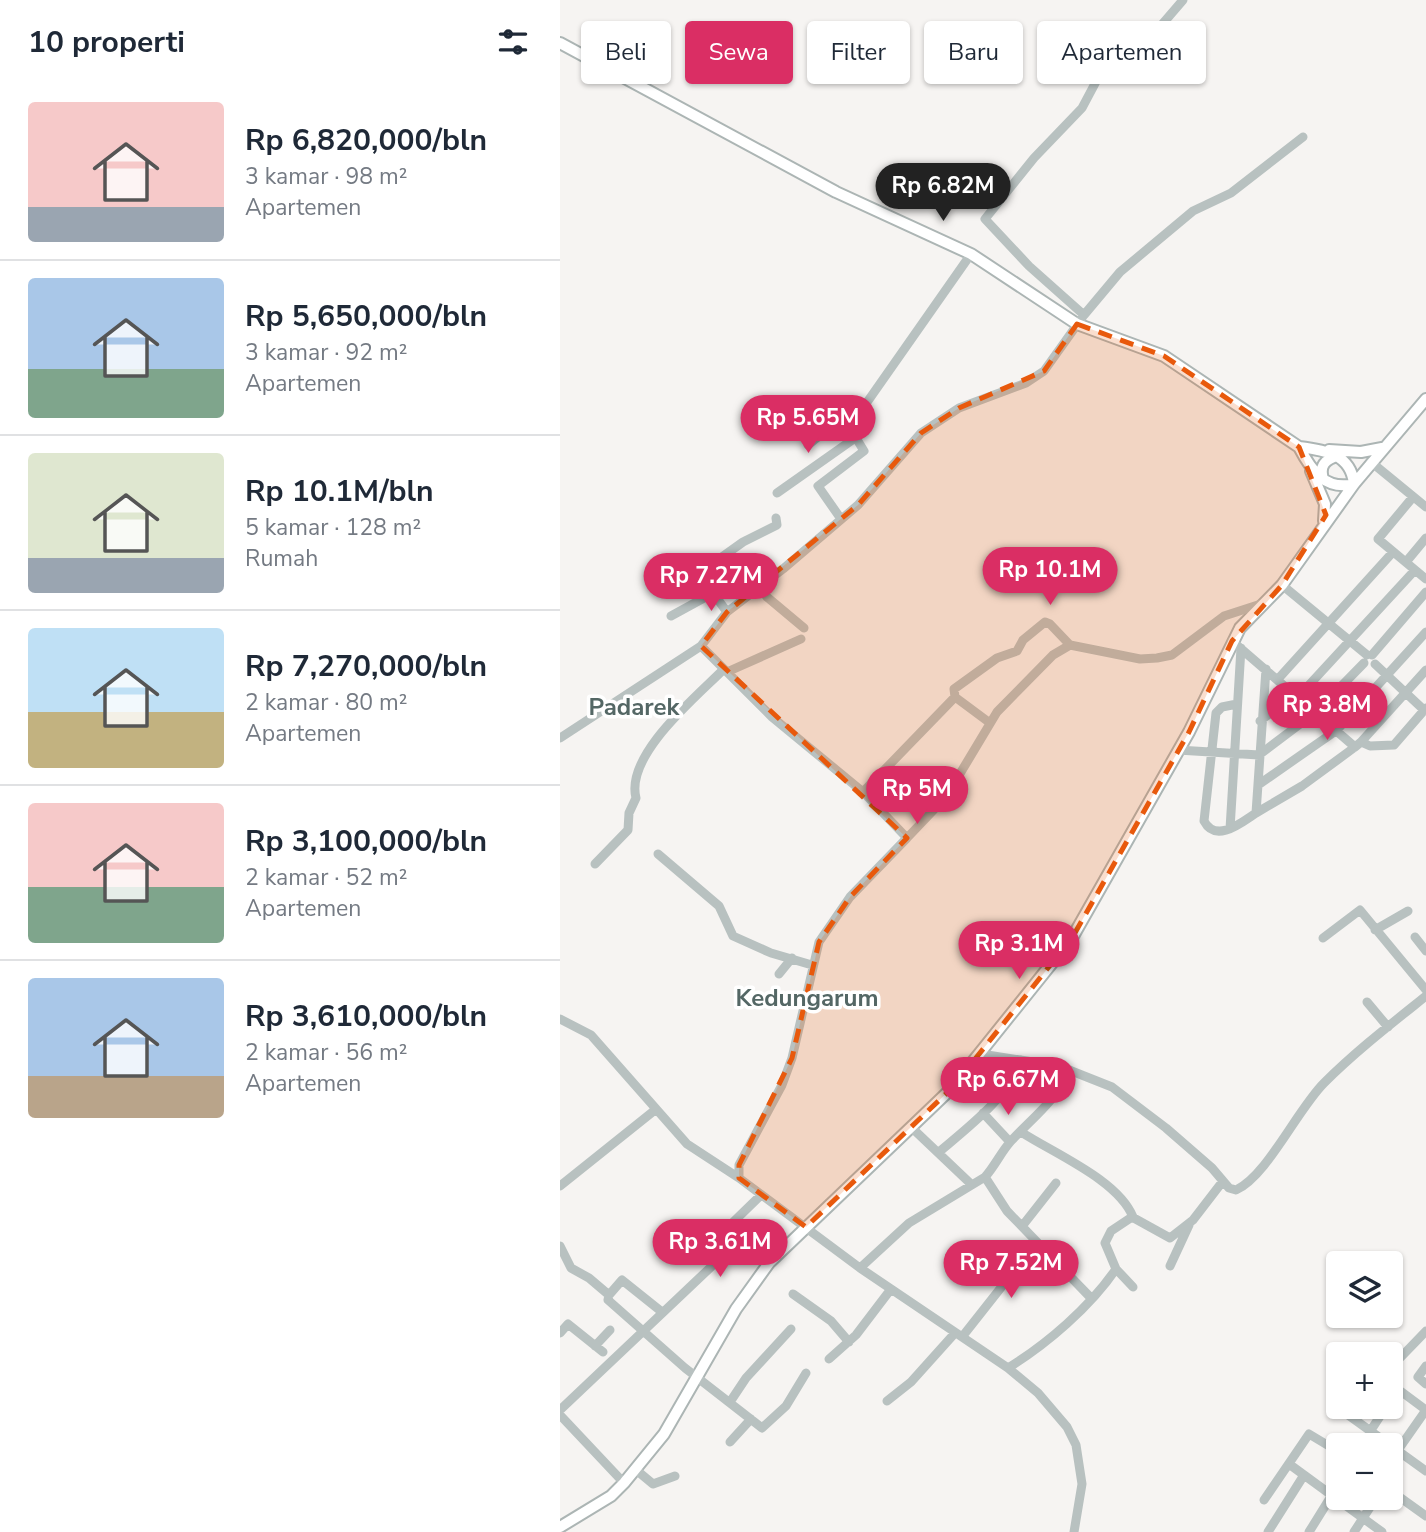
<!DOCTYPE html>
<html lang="id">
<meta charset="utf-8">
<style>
body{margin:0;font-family:"Nunito Sans",sans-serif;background:#f2f2f3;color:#1f2937;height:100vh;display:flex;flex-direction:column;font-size:26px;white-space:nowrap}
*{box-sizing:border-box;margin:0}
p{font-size:23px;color:#747a83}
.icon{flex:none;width:38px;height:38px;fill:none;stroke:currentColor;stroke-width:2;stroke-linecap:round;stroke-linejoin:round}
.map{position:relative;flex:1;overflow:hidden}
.drawer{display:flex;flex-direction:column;background:#fff;width:560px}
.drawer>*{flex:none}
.banner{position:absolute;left:21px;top:21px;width:665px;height:63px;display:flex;gap:14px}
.buttons{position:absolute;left:766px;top:1251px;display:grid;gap:14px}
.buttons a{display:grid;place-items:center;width:77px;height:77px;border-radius:7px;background:#fff;box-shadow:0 2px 5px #0004;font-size:35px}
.price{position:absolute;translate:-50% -60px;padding:0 16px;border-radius:24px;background:#da2e64;color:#fff;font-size:23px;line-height:46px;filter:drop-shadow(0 2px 4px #0008)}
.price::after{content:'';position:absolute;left:50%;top:42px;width:21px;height:16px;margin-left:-10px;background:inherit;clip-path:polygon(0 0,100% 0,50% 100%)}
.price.active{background:#222;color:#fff}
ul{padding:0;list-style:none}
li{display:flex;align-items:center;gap:21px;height:175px;padding:0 28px}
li+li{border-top:2px solid #e0e1e3}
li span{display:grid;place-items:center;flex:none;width:196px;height:140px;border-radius:7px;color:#555}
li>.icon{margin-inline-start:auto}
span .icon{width:84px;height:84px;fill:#fffc;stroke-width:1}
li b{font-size:30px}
h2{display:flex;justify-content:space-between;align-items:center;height:84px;padding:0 28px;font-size:30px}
.pill{padding:0 24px;border-radius:7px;background:#fff;box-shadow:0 2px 5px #0004;font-size:24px;line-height:63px}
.pill.active{background:#da2e64;color:#fff}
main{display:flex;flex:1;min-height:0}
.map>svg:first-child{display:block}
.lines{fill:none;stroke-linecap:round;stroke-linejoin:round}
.major-casing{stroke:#acb5b4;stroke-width:14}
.minor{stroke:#b8c1c0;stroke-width:9}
.major{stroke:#fff;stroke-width:10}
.marked{fill:#e8590c;fill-opacity:0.2;stroke:#e8590c;stroke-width:5;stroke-dasharray:14 9;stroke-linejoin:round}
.labels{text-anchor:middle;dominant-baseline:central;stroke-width:7;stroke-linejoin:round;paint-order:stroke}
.quarter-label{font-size:24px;font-weight:bold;fill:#546765;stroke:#fff}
</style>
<main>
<section class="drawer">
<h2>10 properti<svg class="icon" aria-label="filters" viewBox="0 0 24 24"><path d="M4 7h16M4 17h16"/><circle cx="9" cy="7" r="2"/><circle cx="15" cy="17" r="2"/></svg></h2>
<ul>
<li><span style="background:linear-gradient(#f6c9c9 75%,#9aa5b1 0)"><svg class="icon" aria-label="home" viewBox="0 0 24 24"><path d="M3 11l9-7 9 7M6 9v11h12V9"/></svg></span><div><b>Rp 6,820,000/bln</b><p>3 kamar · 98 m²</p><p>Apartemen</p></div></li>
<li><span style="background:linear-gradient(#a9c7e8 65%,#7fa58c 0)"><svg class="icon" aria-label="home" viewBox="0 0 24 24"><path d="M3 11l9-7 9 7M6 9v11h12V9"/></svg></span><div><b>Rp 5,650,000/bln</b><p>3 kamar · 92 m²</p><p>Apartemen</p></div></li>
<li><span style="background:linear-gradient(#dfe7d0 75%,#9aa5b1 0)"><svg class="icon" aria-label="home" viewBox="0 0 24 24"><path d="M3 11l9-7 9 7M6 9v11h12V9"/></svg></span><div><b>Rp 10.1M/bln</b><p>5 kamar · 128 m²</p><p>Rumah</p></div></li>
<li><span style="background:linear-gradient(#bfe0f5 60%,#c2b280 0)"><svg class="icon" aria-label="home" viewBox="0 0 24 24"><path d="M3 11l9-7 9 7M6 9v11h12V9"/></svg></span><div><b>Rp 7,270,000/bln</b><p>2 kamar · 80 m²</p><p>Apartemen</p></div></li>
<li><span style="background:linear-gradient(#f6c9c9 60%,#7fa58c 0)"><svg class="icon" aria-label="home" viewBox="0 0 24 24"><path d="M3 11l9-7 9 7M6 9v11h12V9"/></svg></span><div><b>Rp 3,100,000/bln</b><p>2 kamar · 52 m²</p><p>Apartemen</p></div></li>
<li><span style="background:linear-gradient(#a9c7e8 70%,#b9a48a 0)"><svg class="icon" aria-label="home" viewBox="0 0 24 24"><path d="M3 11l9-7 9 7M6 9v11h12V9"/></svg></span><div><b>Rp 3,610,000/bln</b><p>2 kamar · 56 m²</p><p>Apartemen</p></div></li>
</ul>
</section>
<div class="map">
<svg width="866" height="1532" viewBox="0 0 866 1532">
<rect width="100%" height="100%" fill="#f6f4f2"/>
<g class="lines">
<g class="major-casing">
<path id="major" d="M0 43 276 192 411 254 517 324 604 356 739 447C765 450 791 454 794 484 765 491 751 470 739 447
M769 450 801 452 822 448
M751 471 765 504 764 521
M763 479C759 466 765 459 778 456
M0 1527 51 1496 64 1483 104 1434 176 1309 209 1263 391 1089 512 938 629 732 680 628 722 585 794 484 866 399"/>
</g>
<path class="minor" d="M524 315 469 266 425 219 474 158 522 108 539 76 556 78 623 0
M248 445 285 415 295 416 303 408 411 254
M811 462 866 507
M217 493 295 438
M853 497 818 539 866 579
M281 519 258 486 304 451 293 433 289 416
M846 562 866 538
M722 585 807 655
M199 586 207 597 244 628
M167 612 142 578 141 572 183 542 217 525 216 518
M111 616 175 581
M672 641 795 747 801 742 810 746 834 745 866 708
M141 646 167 612 223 569 298 505 361 433 399 408 466 383 484 371 524 315 560 272 633 211 671 193 743 137
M812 655 866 592
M815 664 864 710
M706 669 696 813 742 786 795 747
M167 672 241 639
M718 679 833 552
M395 697 394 689 437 658 457 651 463 640 485 622 490 624 510 645
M738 697 855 570
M677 704 662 707 656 713 644 821C656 844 682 822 696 813
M700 721 735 694
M0 738 141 646 212 717 303 792 347 838 290 897 259 942 232 1058 222 1085 179 1165V1178L300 1268 448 1368 478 1393 507 1427 516 1445 522 1484 514 1532
M801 742 866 670
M618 750 699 755 756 712 804 663
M698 785 777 730 866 632
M303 792 395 697 430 723
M670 829 681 648
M347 838 386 797 437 712 493 655 510 645 580 659 597 658 612 655 664 616 701 604
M98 854 159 906 173 936 211 953 252 965
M35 864 68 830 69 813 76 798C65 755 136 697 164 669
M815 930 848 911
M855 937 866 951
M763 938 800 910 866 990
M219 974 232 958
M807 1002 828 1027
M0 1019 31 1035 127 1144 179 1178
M421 1054 499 1066 552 1087 606 1128 652 1168 669 1188 676 1190C707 1176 737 1110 764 1083 795 1052 831 1024 866 996
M510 1070C494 1103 474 1116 451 1141 441 1152 435 1166 425 1177L447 1211 531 1298
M423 1113 450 1142
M352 1128 412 1185
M461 1132C495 1154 558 1180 573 1217
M379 1152C406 1129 451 1095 461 1060
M0 1186 95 1110
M463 1225 496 1183
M0 1246 11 1268 29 1278 49 1295 48 1300 125 1368 202 1428 226 1406 246 1373
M610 1266 629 1225
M300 1268 349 1223 425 1177
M556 1269 573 1287
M233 1294 271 1321 289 1342
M49 1295 62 1280 102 1312
M0 1333 8 1324 43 1352
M402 1337 477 1242
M35 1346 50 1330
M819 1354 821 1350
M840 1358 866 1331
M269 1359 296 1335 331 1289
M866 1366 858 1377 866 1384
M448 1368C487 1344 530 1307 556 1269L545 1243 551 1231 572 1217 610 1238 633 1220 663 1181
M831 1384 866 1410
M327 1401 351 1382 395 1333
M170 1402 186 1378 231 1329
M773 1404 866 1471
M0 1410 152 1266V1257L165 1240 164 1231 200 1196
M0 1415 64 1483
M811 1430 826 1407
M170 1442 191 1419
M831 1460 866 1410
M729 1464 822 1532
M75 1469 93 1484 115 1476
M831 1491 866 1516
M704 1500 749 1434 779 1452
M708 1532 744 1475
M749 1532 772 1495
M794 1532 816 1498"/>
<use href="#major" class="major"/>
</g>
<path class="marked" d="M517 324 604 356 739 447 766 515 722 585 672 641 629 732 512 938 391 1089 246 1227 179 1178V1165L232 1058 259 942 290 897 347 838 141 646 167 612 298 505 361 433 399 408 484 371Z"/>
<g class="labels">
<g class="quarter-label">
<text x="74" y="707">Padarek</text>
<text x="247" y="998">Kedungarum</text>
</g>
</g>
</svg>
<div class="buttons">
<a><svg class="icon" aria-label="layers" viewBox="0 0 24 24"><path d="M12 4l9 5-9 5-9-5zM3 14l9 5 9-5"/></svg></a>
<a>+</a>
<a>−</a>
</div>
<b class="price active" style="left:383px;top:223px">Rp 6.82M</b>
<b class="price" style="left:248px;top:455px">Rp 5.65M</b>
<b class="price" style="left:490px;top:607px">Rp 10.1M</b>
<b class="price" style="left:151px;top:613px">Rp 7.27M</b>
<b class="price" style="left:767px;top:742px">Rp 3.8M</b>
<b class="price" style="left:357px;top:826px">Rp 5M</b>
<b class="price" style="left:459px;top:981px">Rp 3.1M</b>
<b class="price" style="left:448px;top:1117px">Rp 6.67M</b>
<b class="price" style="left:160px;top:1279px">Rp 3.61M</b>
<b class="price" style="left:451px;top:1300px">Rp 7.52M</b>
<div class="banner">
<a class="pill">Beli</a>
<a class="pill active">Sewa</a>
<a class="pill">Filter</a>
<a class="pill">Baru</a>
<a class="pill">Apartemen</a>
</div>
</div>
</main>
